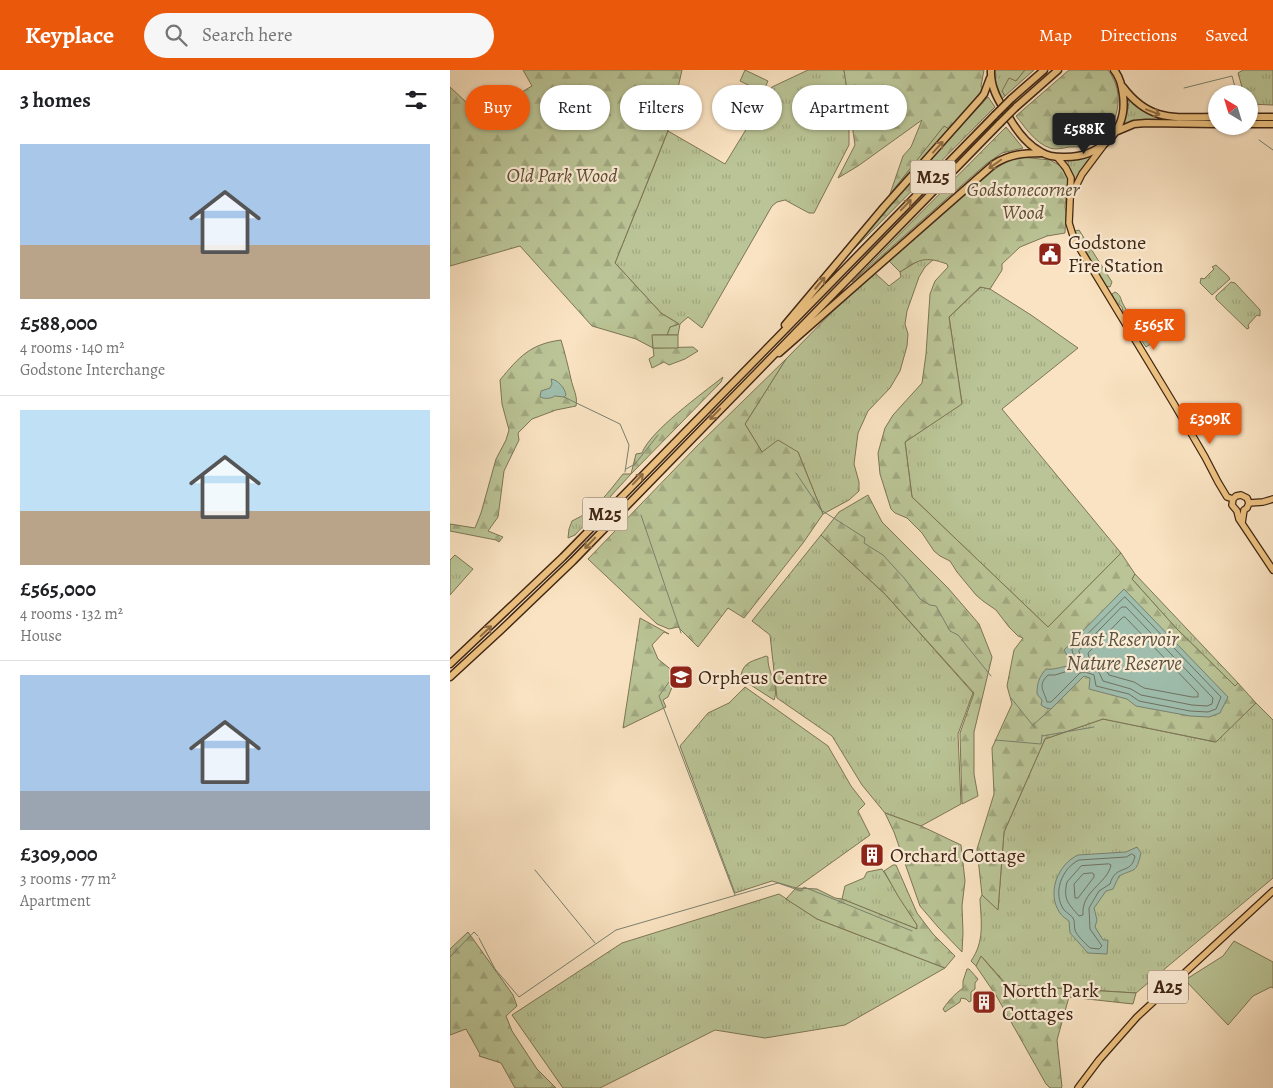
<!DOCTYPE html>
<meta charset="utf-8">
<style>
body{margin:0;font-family:Alegreya,serif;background:#f6f6f6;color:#202124;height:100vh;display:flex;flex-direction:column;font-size:19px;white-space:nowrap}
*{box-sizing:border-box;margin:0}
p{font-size:16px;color:#757577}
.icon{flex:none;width:28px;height:28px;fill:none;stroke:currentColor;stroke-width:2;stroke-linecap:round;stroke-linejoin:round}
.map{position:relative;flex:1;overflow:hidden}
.details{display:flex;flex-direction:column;background:#fff;width:450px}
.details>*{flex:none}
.banner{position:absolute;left:15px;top:15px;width:475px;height:45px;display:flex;gap:10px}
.needle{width:32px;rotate:322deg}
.buttons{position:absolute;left:758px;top:15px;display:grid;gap:10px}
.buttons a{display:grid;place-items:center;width:50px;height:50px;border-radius:50%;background:#fff;box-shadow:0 1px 4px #0004;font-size:25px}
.price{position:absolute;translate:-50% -42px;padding:0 11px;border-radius:5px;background:#ea580c;color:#fff;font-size:16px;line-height:32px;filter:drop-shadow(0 1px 2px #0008)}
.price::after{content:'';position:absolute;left:50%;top:30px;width:15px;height:11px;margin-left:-8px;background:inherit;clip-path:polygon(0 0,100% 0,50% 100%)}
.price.on{background:#222;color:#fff}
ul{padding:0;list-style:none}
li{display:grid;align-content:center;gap:10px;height:265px;padding:0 20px}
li+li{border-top:1px solid #e0e0e0}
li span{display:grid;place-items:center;height:155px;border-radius:0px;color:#555}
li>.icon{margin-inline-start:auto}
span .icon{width:90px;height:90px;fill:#fffc;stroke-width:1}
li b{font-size:21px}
h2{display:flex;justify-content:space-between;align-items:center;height:60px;padding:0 20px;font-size:21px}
.chip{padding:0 18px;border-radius:22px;background:#fff;box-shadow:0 1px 4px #0004;font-size:18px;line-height:45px}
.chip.on{background:#ea580c;color:#fff}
header{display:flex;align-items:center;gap:30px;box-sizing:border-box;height:70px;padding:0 25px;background:#ea580c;color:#fff}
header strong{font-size:24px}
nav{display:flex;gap:28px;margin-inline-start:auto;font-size:18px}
.search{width:350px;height:45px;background:#f6f6f6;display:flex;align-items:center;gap:12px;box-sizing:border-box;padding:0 18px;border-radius:28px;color:#757577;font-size:19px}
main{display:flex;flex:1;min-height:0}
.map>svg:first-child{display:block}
.grass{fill:url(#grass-tufts);stroke:#7d7555}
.forest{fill:url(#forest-firs);stroke:#7d7555}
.park{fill:#bac496;stroke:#7d7555}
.water{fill:#9fbeae;stroke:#798170}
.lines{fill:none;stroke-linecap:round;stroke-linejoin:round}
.shore{stroke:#707261;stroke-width:1}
.stream{stroke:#798170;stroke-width:1}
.major-casing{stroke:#402614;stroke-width:8}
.highway-casing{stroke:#402614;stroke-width:9}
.major{stroke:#edc281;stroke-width:5.5}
.highway{stroke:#edc281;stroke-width:6}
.highway-bridge-casing{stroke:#402614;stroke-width:9;stroke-linecap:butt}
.highway-bridge{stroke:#edc281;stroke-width:6}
.oneway{stroke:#8e6c45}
.labels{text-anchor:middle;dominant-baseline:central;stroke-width:4.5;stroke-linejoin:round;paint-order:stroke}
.shield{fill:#fcedd7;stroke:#78624e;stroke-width:1}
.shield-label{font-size:19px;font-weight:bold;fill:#402614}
.park-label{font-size:20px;font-style:italic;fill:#5e4e34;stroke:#fcedd7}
.poi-label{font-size:20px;fill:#402614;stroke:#fcedd7;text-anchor:start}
.water-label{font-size:21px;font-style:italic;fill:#5c5442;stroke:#fcedd7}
</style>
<header>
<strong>Keyplace</strong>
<div class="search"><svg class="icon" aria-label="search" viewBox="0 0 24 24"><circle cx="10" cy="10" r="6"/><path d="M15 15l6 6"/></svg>Search here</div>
<nav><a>Map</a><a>Directions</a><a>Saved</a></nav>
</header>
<main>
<section class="details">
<h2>3 homes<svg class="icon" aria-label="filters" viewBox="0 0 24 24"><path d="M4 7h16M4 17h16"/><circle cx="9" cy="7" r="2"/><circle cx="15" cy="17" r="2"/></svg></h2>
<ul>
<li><span style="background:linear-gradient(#a9c7e8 65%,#b9a48a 0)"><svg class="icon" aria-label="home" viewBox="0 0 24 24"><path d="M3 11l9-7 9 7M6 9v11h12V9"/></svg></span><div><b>£588,000</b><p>4 rooms · 140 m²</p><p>Godstone Interchange</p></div></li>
<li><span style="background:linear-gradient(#bfe0f5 65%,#b9a48a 0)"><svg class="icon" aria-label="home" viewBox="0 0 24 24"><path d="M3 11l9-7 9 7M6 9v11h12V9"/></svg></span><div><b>£565,000</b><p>4 rooms · 132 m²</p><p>House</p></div></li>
<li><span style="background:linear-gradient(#a9c7e8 75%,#9aa5b1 0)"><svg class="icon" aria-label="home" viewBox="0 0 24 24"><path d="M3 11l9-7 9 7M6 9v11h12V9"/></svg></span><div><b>£309,000</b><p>3 rooms · 77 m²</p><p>Apartment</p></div></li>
</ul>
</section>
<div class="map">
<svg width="823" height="1018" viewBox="0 0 823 1018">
<defs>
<pattern id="grass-tufts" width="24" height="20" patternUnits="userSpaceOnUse" patternTransform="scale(1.25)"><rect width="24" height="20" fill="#bac496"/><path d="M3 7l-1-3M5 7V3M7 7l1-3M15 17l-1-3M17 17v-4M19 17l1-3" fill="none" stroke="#a1a880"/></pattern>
<pattern id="forest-firs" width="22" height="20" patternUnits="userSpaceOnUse" patternTransform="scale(1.25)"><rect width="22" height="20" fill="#bac496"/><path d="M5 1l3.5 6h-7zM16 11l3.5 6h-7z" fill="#a1a880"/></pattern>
</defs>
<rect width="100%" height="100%" fill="#fae3c2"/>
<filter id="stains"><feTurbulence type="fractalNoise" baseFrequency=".004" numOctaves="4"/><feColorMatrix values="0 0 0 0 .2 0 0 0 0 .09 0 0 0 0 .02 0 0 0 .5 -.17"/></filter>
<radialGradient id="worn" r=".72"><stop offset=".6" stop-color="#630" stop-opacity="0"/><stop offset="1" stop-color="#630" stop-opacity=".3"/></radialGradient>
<path class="grass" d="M358 0H394L399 31V75L364 143H359L335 130 327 132 322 136 252 258 238 247 230 254 228 265H217L220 257 229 254 211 243 165 193 218 61 275 94 322 17Z
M545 0H575L566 11 552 21 555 26 552 29 545 10Z
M793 0H823V35L799 34V24H794L788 3Z
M676 25C687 37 698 45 715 48V51H683L671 57 678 39 679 32Z
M494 55 499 59 440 124Z
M648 82 637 91 626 111 624 110 621 100 618 95V90L636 87Z
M629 160 662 212 660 217 655 216 625 161Z
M473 188 484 189 475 197 469 207 457 241 455 254 458 264 457 276 450 301 440 318 418 341 408 363 404 394 409 412V421L399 430 373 444 348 382H312L295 354 336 289 391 233 425 203 439 216 451 207 450 202Z
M766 195 778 206 780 209 762 225 750 213 751 208 754 209 764 199 762 197Z
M781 212 785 213 810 240V246L807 245 798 255 799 258 797 259 766 229V226Z
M531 217 540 219 581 245 628 278 552 339 671 483 598 557 462 427 455 372 512 333 499 247Z
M665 222C671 225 670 228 673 234 682 251 696 264 716 264L696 277 674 245 672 237 665 231 662 224Z
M173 404H181L125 465 118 468 119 459 122 451C146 440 157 424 173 404Z
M371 465 435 524 523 623 508 664 511 734 471 756 435 743 412 715 382 666 327 628 320 565 302 551Z
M5 485 23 499 0 525V490Z
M685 504 788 613 785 616 726 558 682 509Z
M295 617 378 676 401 716 415 734 408 741 420 765 346 818 322 811 285 823 230 676 258 643 279 633Z
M806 633 823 650V808L686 923 557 915 532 887 526 896 521 891C535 871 531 851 530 829L532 825 548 839 554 762 595 669 653 649 765 672Z
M432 799 467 855V859L392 829 395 816 414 808 417 802Z
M329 824 367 849 495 898 395 955 315 968 265 960 150 1018H113L62 945 172 873Z"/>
<path class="forest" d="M73 0H232L219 58 165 193 211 243 229 254 220 257 217 265H203V278L243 277 248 281 235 289 219 295 214 292 202 298 199 289 204 286 203 278 186 269 142 256 70 176 0 196V17L16 32 26 29 22 51 46 56 51 34 82 16Z
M394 0H534L531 16 533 20 499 59 494 56 440 124 453 86 461 77 472 50 408 96 388 108 405 75Z
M575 0H584L555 26 552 21 559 8 566 11Z
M619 0H658C676 23 669 56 646 72 638 77 628 77 619 77 614 78 605 80 600 78 585 73 575 57 566 46Z
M538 27 545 37 402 181 401 180 479 91Z
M556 57 573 78 552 83 536 94 402 212Z
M571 87 600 90 611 96 618 109 615 137 616 142 615 163 597 166 570 177 552 194V200L540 219 530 217 499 247 512 334 455 372 462 427 598 557 671 483 685 504 682 509 726 558 785 616 788 613 806 633 766 672 653 649 595 669 554 762 548 840 532 825 527 779 544 724 542 678 562 634 557 616 564 580 573 568 568 566 559 557 546 540 533 531 526 525 507 502 500 491 490 486 484 481 472 463 457 448 445 443 441 439 430 404 428 383 435 358 443 345 472 313 476 284 480 224 485 211 498 197 497 194C475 186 469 189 450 202L439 191 538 103 558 91Z
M111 270C115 283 118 296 121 309 123 319 128 326 126 336L106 340 82 349 68 363 69 370 54 401 48 447 38 461 53 467 49 472 46 470 0 461V454L25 458 31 443 46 389 56 370 59 360 52 334 50 310C69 287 80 274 111 270Z
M336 289 295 354 312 382 328 370 348 382 373 444 353 473 294 548 278 538 248 577 228 557 219 559 207 554 138 489 247 376Z
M273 307 271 312 181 404 186 384 192 383C200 361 253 323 273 307Z
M418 425 432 452 498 518 529 554 542 587 524 662V704L528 726 512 734 510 663 524 623 435 524 371 465 389 442Z
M190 548 219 564 214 562 202 575 208 589 224 602 219 608 223 615 218 627 213 630 216 637 173 658Z
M316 586 318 587C317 603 330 615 324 630L296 612 291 605C294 591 304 591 316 586Z
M435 743 471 756 511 775 515 811 512 836 513 863 512 882 488 857 470 836 444 762Z
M443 795H446L467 843 483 864 505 886 495 898 367 849 336 829 346 818 367 819 385 828 392 829 467 859V855L448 826 434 801Z
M18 862 63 925 67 936 56 946 62 961 87 999 106 1018H65L51 993 29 986 30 984 16 959 0 965V879Z
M531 886 561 921 602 923 604 918 686 923 683 934 619 927 607 970 612 1017 611 1018H600L596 1014 547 927 526 896Z
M517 899H519L528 909 525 913V919L521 922V931L519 932 516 929 511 928 510 932 495 942 493 939C499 930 505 924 513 918V911Z"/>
<path class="park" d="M295 0 318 11 313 22 290 11Z
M202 265H228V278H203Z
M784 871 823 892V918L821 917 803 926 778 955 735 910 773 886Z"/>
<path class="water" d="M101 309C108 310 115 318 116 325L114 327 105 326C100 329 95 329 90 327L91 321 100 318 102 314Z
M674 519 778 627 770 643 759 647 740 646 686 636 677 629 639 619 640 608 634 606 601 639 596 638 591 635 592 630 587 624C587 613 589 607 596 599 604 600 610 597 618 596L620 591 614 580Z
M687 777 691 783C686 804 685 798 669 806L663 819 656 821 644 838 647 850 645 857 653 870H658L657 884 638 883 620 863 619 851C616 849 612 846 610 843 596 823 608 794 628 785L676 782Z"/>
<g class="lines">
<path class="shore" d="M675 527 771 627 766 639 758 642 740 641 689 631 679 624 646 616 644 605 635 602 630 603 601 632H597C594 620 587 616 598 605H605L621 600 625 591 622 580Z
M672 537H676L763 628 762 634 757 636 742 635 691 625 681 619 653 611C648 599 646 597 632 595L629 581Z
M675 547 748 623V627H742L694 618 684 612 659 605 652 594 639 588 638 583 672 548Z
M682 784 685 786C681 806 666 793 660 814L649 821 639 838 640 859 652 876 649 879 640 878C635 873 627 866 625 860 624 856 625 851 623 848 621 845 617 843 614 840 602 823 612 798 629 790L676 787Z
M659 794 661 795C657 814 631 821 633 845L629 846C618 833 613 830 617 812L631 796Z
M642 803 644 804V807L628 828H625L624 814 633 804Z"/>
<path class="stream" d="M734 18 782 6 787 24
M809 70 823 80
M114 327 170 354 179 375 175 402
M176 399 185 394 208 365
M346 403 371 440 415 468 414 473 433 485 455 509 470 529 480 535 486 536 500 561 508 565 541 606
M191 445 231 563
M224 605 209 626 285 825
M561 628 585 658
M583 655 601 639
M592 665V666L644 657
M545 670 591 674 592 666
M85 800 145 873
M29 868 45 899 69 927 166 860 328 813 351 821 354 817 462 861
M0 887 24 862 28 866"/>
<g class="major-casing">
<path id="major" d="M607 87 616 98 621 108 619 153 624 169 724 334 755 387 768 412 777 427 783 429
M620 128 632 104 653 76
M783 429 782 435 787 441 789 449 823 500
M783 429 786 426 791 425 797 428 799 433
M799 433 813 432 823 429
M792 453 794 440 797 438 799 433
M628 1018 649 990 687 947 823 821"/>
</g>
<g class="highway-casing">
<path id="highway" d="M541 0C540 19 550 33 560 49 567 61 578 75 591 82 597 86 606 87 613 87 649 88 678 62 673 25 672 16 670 7 664 0
M673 17C700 53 726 47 766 47
M561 29 594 0
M566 37 608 0
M799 47H823
M799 54H823
M665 62 684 54 696 53 766 54
M335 255 434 137 530 29 534 24 540 8
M329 283 544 94C560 84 574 83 592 83
M0 594 113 487 545 45
M0 607 51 560 123 491 550 53"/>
</g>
<use href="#major" class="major"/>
<use href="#highway" class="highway"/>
<g class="highway-bridge-casing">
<path id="highway-bridge" d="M545 45 561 29
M550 53 566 37"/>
</g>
<use href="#highway-bridge" class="highway-bridge"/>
</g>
<defs><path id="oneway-shaft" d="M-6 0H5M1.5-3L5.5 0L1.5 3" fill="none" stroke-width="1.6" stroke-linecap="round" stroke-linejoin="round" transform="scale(1.25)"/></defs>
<g class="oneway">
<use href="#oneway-shaft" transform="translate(703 42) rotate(21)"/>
<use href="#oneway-shaft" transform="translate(488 77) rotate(-48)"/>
<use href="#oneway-shaft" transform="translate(545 94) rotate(145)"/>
<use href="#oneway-shaft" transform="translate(456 135) rotate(-46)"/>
<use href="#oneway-shaft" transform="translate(370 213) rotate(-50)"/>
<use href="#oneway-shaft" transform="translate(265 344) rotate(134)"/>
<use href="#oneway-shaft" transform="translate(188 409) rotate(-46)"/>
<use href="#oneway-shaft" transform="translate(140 473) rotate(134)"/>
<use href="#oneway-shaft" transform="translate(36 561) rotate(-43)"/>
</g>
<defs>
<g id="civic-square" transform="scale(1.25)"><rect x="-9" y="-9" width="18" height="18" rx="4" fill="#8f2418" stroke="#fcedd7"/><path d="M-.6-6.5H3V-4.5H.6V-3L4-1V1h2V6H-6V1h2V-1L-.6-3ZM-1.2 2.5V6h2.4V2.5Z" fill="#fff"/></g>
<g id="university-square" transform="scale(1.25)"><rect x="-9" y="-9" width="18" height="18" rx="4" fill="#8f2418" stroke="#fcedd7"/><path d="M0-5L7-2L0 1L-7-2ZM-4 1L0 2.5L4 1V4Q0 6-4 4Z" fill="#fff"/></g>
<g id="building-square" transform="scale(1.25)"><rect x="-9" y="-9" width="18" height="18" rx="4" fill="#8f2418" stroke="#fcedd7"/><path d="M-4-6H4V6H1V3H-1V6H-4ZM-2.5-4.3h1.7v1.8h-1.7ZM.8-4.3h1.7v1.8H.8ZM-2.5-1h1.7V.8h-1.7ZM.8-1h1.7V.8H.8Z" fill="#fff"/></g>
</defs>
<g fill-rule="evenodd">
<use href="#civic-square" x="600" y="184"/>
<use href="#university-square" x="231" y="607"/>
<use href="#building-square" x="422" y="785"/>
<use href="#building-square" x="534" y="932"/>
</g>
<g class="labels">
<g class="shield">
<rect x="460.5" y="90.5" width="45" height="33" rx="4"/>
<rect x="132.5" y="427.5" width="45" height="33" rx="4"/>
<rect x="698" y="900.5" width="40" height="33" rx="4"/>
</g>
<g class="shield-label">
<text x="483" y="107">M25</text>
<text x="155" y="444">M25</text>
<text x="718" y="917">A25</text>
</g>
<g class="park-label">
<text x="112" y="105">Old Park Wood</text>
<text x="573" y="119">Godstonecorner<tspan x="573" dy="23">Wood</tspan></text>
</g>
<g class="poi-label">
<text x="618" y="172">Godstone<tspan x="618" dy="23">Fire Station</tspan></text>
<text x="248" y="607">Orpheus Centre</text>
<text x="440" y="785">Orchard Cottage</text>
<text x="552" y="920">Nortth Park<tspan x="552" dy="23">Cottages</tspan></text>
</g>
<g class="water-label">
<text x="674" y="569">East Reservoir<tspan x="674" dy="24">Nature Reserve</tspan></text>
</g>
</g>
<rect width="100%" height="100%" filter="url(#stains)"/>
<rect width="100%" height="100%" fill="url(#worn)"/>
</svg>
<div class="buttons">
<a><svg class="needle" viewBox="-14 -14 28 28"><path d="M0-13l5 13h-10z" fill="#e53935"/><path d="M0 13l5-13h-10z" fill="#757577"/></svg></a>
</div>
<b class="price on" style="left:634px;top:85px">£588K</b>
<b class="price" style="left:704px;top:281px">£565K</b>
<b class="price" style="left:760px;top:375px">£309K</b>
<div class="banner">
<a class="chip on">Buy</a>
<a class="chip">Rent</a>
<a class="chip">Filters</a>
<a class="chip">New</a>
<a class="chip">Apartment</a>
</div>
</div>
</main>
